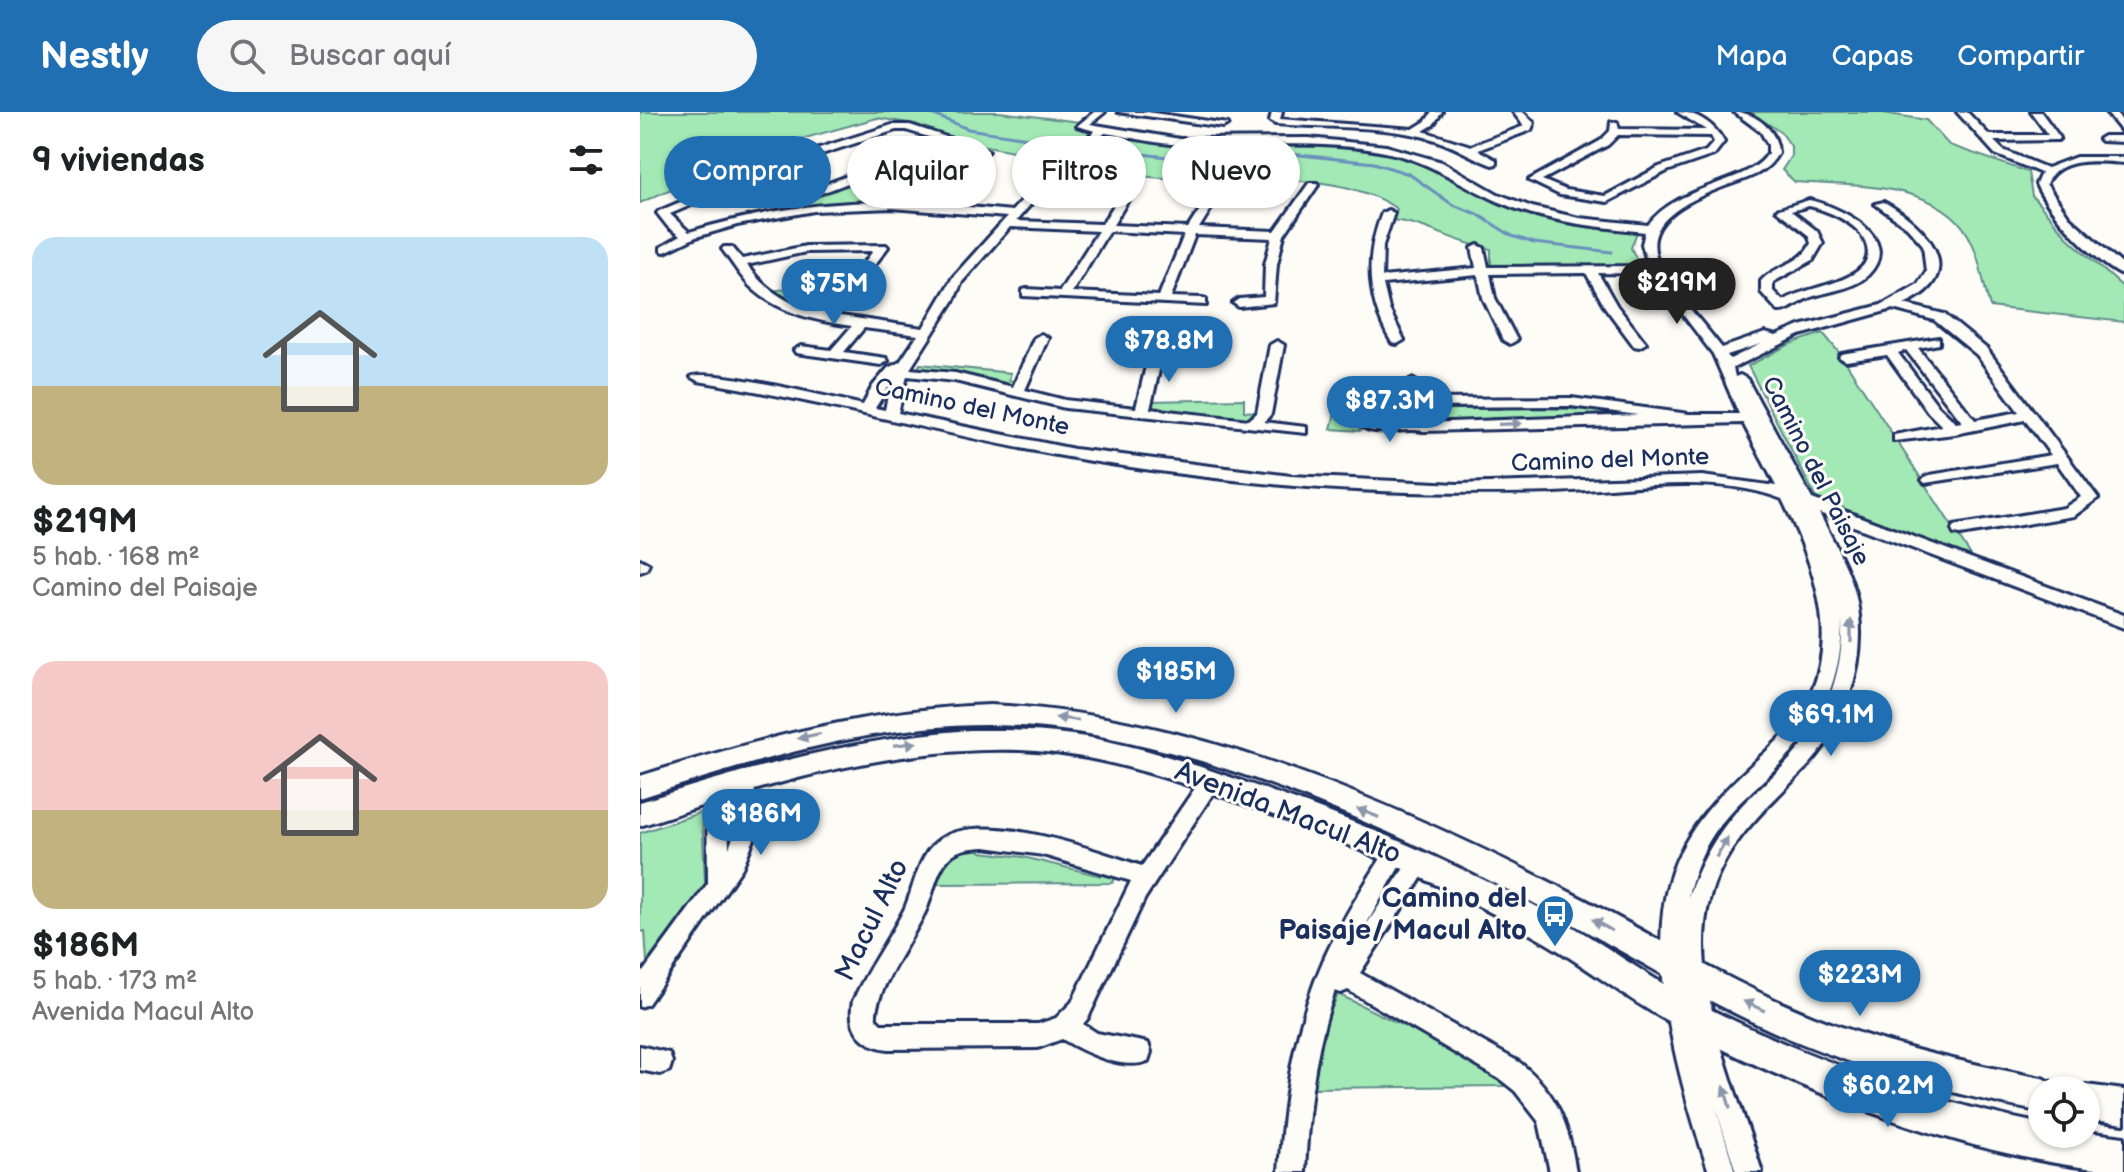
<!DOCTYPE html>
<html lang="es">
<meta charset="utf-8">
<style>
body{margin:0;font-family:"Balsamiq Sans",sans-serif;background:#f6f6f6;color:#202124;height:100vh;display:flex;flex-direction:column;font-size:30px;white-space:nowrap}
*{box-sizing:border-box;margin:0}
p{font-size:26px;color:#757577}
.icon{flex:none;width:44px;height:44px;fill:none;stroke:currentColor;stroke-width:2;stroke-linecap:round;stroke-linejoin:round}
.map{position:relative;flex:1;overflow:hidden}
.drawer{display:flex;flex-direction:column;background:#fff;width:640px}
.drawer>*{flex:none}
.hud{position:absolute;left:24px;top:24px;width:760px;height:72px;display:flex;gap:16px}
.fabs{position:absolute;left:1388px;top:964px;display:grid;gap:16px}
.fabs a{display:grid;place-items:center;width:72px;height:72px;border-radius:50%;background:#fff;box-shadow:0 2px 6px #0004;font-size:40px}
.price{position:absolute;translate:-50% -68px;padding:0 18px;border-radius:28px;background:#1f6fb2;color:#fff;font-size:26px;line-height:52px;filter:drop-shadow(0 2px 4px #0008)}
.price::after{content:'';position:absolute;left:50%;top:48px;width:24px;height:18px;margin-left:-12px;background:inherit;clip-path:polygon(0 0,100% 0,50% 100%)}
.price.active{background:#222;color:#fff}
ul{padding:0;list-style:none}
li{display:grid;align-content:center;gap:16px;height:424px;padding:0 32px}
li span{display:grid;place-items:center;height:248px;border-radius:24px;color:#555}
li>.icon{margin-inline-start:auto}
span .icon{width:144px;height:144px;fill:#fffc;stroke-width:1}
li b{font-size:34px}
h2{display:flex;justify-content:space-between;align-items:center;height:96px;padding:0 32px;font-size:34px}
.chip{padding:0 28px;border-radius:36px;background:#fff;box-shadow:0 2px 6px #0004;font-size:28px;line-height:72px}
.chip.active{background:#1f6fb2;color:#fff}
header{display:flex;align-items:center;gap:48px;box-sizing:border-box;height:112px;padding:0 40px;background:#1f6fb2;color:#fff}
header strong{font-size:38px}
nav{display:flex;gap:44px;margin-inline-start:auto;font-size:28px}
.search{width:560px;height:72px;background:#f6f6f6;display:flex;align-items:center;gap:20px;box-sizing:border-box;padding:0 28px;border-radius:44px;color:#757577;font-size:30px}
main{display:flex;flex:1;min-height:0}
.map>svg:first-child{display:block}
.green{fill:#a3e9b5;stroke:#5f8c8a;stroke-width:2}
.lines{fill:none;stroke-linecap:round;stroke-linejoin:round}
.stream{stroke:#6990bc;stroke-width:3}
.minor-casing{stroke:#1b2f5e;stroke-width:6}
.tertiary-casing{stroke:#1b2f5e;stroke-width:6}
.minor{fill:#fdfcf7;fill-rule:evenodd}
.tertiary{fill:#fdfcf7;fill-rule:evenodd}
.oneway{fill:#8c96aa}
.labels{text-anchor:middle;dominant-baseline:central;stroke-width:6;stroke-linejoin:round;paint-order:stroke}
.street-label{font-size:24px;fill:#1b2f5e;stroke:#fdfcf7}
.near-street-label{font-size:28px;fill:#1b2f5e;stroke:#fdfcf7}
.near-poi-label{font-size:28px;font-weight:bold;fill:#1b2f5e;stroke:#fdfcf7;text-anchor:end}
</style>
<header>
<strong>Nestly</strong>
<div class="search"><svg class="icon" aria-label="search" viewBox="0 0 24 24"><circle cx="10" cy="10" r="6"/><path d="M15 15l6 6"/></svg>Buscar aquí</div>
<nav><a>Mapa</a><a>Capas</a><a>Compartir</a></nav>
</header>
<main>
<section class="drawer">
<h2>9 viviendas<svg class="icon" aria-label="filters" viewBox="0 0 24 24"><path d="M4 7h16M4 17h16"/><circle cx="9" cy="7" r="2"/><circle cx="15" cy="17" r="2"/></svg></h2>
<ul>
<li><span style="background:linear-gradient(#bfe0f5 60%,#c2b280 0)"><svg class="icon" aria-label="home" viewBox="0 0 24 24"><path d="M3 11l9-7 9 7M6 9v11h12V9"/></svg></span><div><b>$219M</b><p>5 hab. · 168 m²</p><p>Camino del Paisaje</p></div></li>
<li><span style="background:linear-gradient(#f6c9c9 60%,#c2b280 0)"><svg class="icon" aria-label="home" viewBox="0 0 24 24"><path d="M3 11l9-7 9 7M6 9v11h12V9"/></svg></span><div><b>$186M</b><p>5 hab. · 173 m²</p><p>Avenida Macul Alto</p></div></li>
</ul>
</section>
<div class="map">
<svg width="1484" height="1060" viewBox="0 0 1484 1060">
<rect width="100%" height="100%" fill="#fdfcf7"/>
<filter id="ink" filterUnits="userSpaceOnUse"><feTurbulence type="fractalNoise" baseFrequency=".0125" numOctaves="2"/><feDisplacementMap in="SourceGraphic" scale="16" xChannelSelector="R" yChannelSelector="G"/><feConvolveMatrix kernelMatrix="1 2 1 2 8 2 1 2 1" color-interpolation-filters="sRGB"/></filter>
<g filter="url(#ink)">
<path class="green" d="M0 0H359L440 10 436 16 453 19 415 51 380 47 384 41 320 29 275 12 237 6 111 41 0 91Z
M1109 0H1237L1286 8 1309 33 1388 60 1392 84 1431 129 1484 176V210L1350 195C1343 172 1340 143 1328 123 1298 69 1208 74 1155 70L1142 58 1151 44V34L1141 20Z
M471 24C505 29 539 34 574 35 629 36 683 28 738 39 782 47 815 70 855 90 898 111 949 117 997 120L991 136 1001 156 851 155V137C816 132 787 111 751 108L757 97C701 59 625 70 560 68 515 66 470 62 425 57L461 26Z
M203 71 249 83 287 87 151 94Z
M212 169C173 206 178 200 130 179Z
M1183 221 1201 243 1332 445 1176 386 1108 254 1150 232Z
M280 252 371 261 369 268 376 270 373 275 348 267 278 256Z
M604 287V299L613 300 607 309 509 297 511 289Z
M756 290 753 308H718L720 319 691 317 697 292Z
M791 294 796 297H861L866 294 972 299 973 304 851 306 845 310H783L767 305 768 299Z
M62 700 65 772 7 850 5 819 0 820V721Z
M337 735 341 740 383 745 461 764 466 760 478 763 472 771 295 772 306 745 314 736Z
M698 882 864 963V974L669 976 682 919Z"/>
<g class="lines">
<path class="stream" d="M287 0 328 17 434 33
M452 36 585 52 651 42 734 51 769 62 813 93 837 102 872 124 894 131 972 140"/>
<g class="minor-casing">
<path id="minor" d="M454 0H465L450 12 540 27 669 26 746 34 802 50 858 82 892 95 939 106 1008 113C1039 71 1111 72 1128 41V33L1121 20 1094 0C1116 0 1138 19 1138 41 1128 61 1108 66 1088 73 961 119 1025 162 1082 236L1125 221 1136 224 1160 214 1241 193 1278 172 1286 160 1283 133 1267 115 1235 92 1244 90C1287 114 1331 162 1264 192L1304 202 1347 237 1458 386 1434 404 1320 423 1314 422 1312 418 1314 414 1424 396 1441 385 1417 351 1285 371 1282 368 1285 365 1290 363 1411 343 1385 308 1315 322 1254 329V323L1302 314 1288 300 1247 243 1206 249 1199 245 1201 242 1299 226V232L1278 236 1335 308 1379 300 1337 243 1294 208 1253 197 1160 223 1093 256 1095 265 1100 263 1107 267 1172 387 1484 503V516L1179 401C1193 429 1211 459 1217 490 1229 550 1204 621 1160 662 1122 699 1082 736 1069 789 1048 871 1098 981 1122 1060H1096L1075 993 1095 1060H1069C1042 979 1005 852 1029 769 1046 712 1087 675 1130 636 1212 562 1184 473 1142 387 1071 360 988 377 914 380 827 382 741 381 654 374 565 366 477 355 390 338 279 316 170 287 58 269L51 265C65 255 198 287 223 293L232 275 248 256 260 250 278 223 224 216 204 240 246 246 248 249 241 253 156 241 154 238 161 234 191 238 212 214C177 209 140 201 113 177 101 166 92 150 82 137L84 135H92L102 147 166 134 246 133 248 135 216 178 187 202 283 216 313 165 367 105 252 96 174 99 97 113 56 125 25 140 21 139V135L40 124 28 115 17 101 19 99 135 50 252 13H270L349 39 297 92 372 99 410 57 455 19 437 14ZM256 18H266L337 40 310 67 248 56 260 51V47L256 46 186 72 148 53ZM465 21C490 25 517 32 543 33 610 35 678 27 745 40 787 48 814 69 851 86 899 110 953 114 1005 120L1002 132 1008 154 848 155 844 136 838 133 832 136 836 156 742 165 743 133 754 101 748 98 742 101C724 146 727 189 752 231L757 232 764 228 749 197 743 172 838 163 843 186 863 228 870 232 877 228 855 186 850 162 946 161 965 195 994 234 999 235 1006 231 977 194 958 161 1012 162 1073 242 1099 302H1049L931 286 783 287 779 271 772 267 765 271 769 289 762 291 755 303 759 308 728 310 721 314C735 325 764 315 783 319L1103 311 1136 374 1062 364 818 372 651 364 434 337 258 301 267 264 315 269 425 296 666 321V315L624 310 631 302 644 233 637 229 630 233 617 301 609 308 510 297 525 233 518 229 511 233 496 296 425 288 385 278 408 226 401 222 394 226 373 275 315 261 270 257 314 188 322 170 370 115 458 119 420 179 387 177 383 178V184L566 193V187L562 186 531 185 555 123 632 126 625 152 624 185 599 187 593 191 599 195 634 191 637 152 644 123 678 73 677 71H669L635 119 559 116 588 70 583 67 579 68 548 116 473 113 502 65 497 62 493 63 462 112 376 109 418 61ZM139 56 177 76 138 91V95L142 96 237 60 304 73 286 91C203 87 128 96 49 120L30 102ZM469 119 544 123 519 184 432 180ZM233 139 208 172 176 200C148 191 124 178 107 153L166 140ZM1121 232 1090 247 1087 243ZM1266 238 1322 310 1316 311 1298 294 1258 241ZM250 273 245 298 235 296ZM931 294 998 303 783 311 773 308 769 303 773 297 778 295ZM1202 509C1204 557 1186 609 1153 644 1135 664 1113 680 1096 700 1074 725 1059 754 1048 785 1066 705 1108 689 1157 634 1188 599 1202 554 1202 509Z
M478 0H507L588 12 583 15Z
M632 0H642L640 7 773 17 786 9 792 0H802L793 13 783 19 831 34 884 14 873 0H883L894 11 891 18 838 38 856 48V52L852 53C830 45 812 32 789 26 740 13 686 16 635 12L630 9Z
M1037 0C1058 0 1075 13 1084 30L1074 43 1027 59 967 90 920 83 889 68 960 29 970 19 971 10H977L979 17 1066 18ZM978 23 1071 24 1074 30 1066 39 1019 55 965 84 926 78 902 68 968 33Z
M1317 0H1327L1349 23H1408L1391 0H1401L1420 26 1418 28 1354 29 1363 38 1407 56 1436 45H1484V51C1458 49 1419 44 1406 72L1429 105 1484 154V164C1457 152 1407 99 1396 72L1401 61 1355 42Z
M1466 0H1476L1484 12V22Z
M1464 24H1484V30L1461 29 1459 27Z
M1169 88C1198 94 1265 125 1228 163 1214 177 1189 179 1171 185 1159 189 1149 200 1138 199L1121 180V169C1136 152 1162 153 1171 131L1168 123 1136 98ZM1169 94C1186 98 1213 109 1223 125 1249 171 1163 173 1143 189L1133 179V170L1173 148 1183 131 1177 119 1151 99Z
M0 447 9 452 6 458 0 460Z
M104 659 111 661 114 667 117 720 102 756 8 892 0 895V864L68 771 67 677 70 671 77 669 84 671 87 677 89 736 95 720 94 667 97 661Z
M571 661 578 663 581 669 505 786 448 906 443 912 457 921 508 931 511 940 508 949C483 959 444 940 422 927L398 936 249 937C222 934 207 917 213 889 227 857 248 829 264 798 274 777 277 747 295 731 337 694 454 738 502 754L564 663ZM345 735 403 743 491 769 432 890 416 906 398 912H241L236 907C233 881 275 824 287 796 294 779 297 757 310 745 319 736 332 736 345 735Z
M756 732 764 735 767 741 723 818 772 744 780 742 788 744 791 751 720 861 879 950C918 981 928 1011 936 1060H910L899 1010 875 979 861 968 708 878 701 881 695 879C674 937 668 999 665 1060H639C644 978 657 897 695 824 711 793 730 764 748 735Z
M0 934 29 941 32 950 29 959 20 962 0 958Z"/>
</g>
<g class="tertiary-casing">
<path id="tertiary" d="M350 593C553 601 764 695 943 787 1020 827 1094 873 1175 905 1248 934 1325 951 1402 966L1414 971 1417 978H1402V1000C1309 982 1217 957 1130 918 1062 887 998 848 933 812 768 723 539 614 350 613 229 612 114 649 0 686V664C115 628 228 597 350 593Z
M330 618C364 618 398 618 432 623 492 631 550 651 607 671 713 707 817 751 916 805 962 830 1004 863 1050 887 1160 944 1281 988 1402 1012V1022L1446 1020 1484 1025V1060C1332 1048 1160 980 1026 908 984 885 947 855 906 831 807 774 703 727 595 689 526 665 454 641 380 638 248 634 123 673 0 714V690C109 656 216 626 330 618Z
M1446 973 1484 978V1012L1446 1007V978H1434Z"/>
</g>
<use href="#minor" class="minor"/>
<use href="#tertiary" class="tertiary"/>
</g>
<defs><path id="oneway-solid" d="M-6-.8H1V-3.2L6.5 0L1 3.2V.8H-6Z" transform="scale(2)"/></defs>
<g class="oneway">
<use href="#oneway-solid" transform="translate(870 312) rotate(-2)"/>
<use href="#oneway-solid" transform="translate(1211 519) rotate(-90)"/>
<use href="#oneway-solid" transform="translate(427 607) rotate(-173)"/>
<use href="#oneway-solid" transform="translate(169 624) rotate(168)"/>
<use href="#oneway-solid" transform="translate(265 632) rotate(-7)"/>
<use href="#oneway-solid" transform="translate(728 701) rotate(-158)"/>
<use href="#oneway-solid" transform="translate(1082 735) rotate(-60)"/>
<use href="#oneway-solid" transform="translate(962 813) rotate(-150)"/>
<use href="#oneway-solid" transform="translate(1114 894) rotate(-155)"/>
<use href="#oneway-solid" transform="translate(1087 985) rotate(-106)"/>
</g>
</g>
<defs>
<g id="bus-pin" transform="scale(2)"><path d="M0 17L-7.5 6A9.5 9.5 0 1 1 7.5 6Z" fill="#1f6fb2" stroke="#fdfcf7"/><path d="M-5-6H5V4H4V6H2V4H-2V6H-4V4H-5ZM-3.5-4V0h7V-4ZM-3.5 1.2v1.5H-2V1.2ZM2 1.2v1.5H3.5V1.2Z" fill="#fff"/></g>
</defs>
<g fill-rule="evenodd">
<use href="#bus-pin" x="915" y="802"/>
</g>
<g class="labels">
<g class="street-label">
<text transform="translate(332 295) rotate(12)">Camino del Monte</text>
<text transform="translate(970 348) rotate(-2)">Camino del Monte</text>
<text transform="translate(1176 359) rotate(63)">Camino del Paisaje</text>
</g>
<g class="near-street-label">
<text transform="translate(648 701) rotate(21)">Avenida Macul Alto</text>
<text transform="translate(232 808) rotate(-64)">Macul Alto</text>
</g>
<g class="near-poi-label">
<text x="887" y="786">Camino del<tspan x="887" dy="32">Paisaje/ Macul Alto</tspan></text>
</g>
</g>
</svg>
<div class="fabs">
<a><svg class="icon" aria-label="locate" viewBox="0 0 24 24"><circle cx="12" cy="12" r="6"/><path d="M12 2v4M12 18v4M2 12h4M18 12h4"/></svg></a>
</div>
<b class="price active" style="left:1037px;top:214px">$219M</b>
<b class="price" style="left:194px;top:215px">$75M</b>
<b class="price" style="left:529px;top:272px">$78.8M</b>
<b class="price" style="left:750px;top:332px">$87.3M</b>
<b class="price" style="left:536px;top:603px">$185M</b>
<b class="price" style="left:1191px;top:646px">$69.1M</b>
<b class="price" style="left:121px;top:745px">$186M</b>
<b class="price" style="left:1220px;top:906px">$223M</b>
<b class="price" style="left:1248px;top:1017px">$60.2M</b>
<div class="hud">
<a class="chip active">Comprar</a>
<a class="chip">Alquilar</a>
<a class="chip">Filtros</a>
<a class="chip">Nuevo</a>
</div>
</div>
</main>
